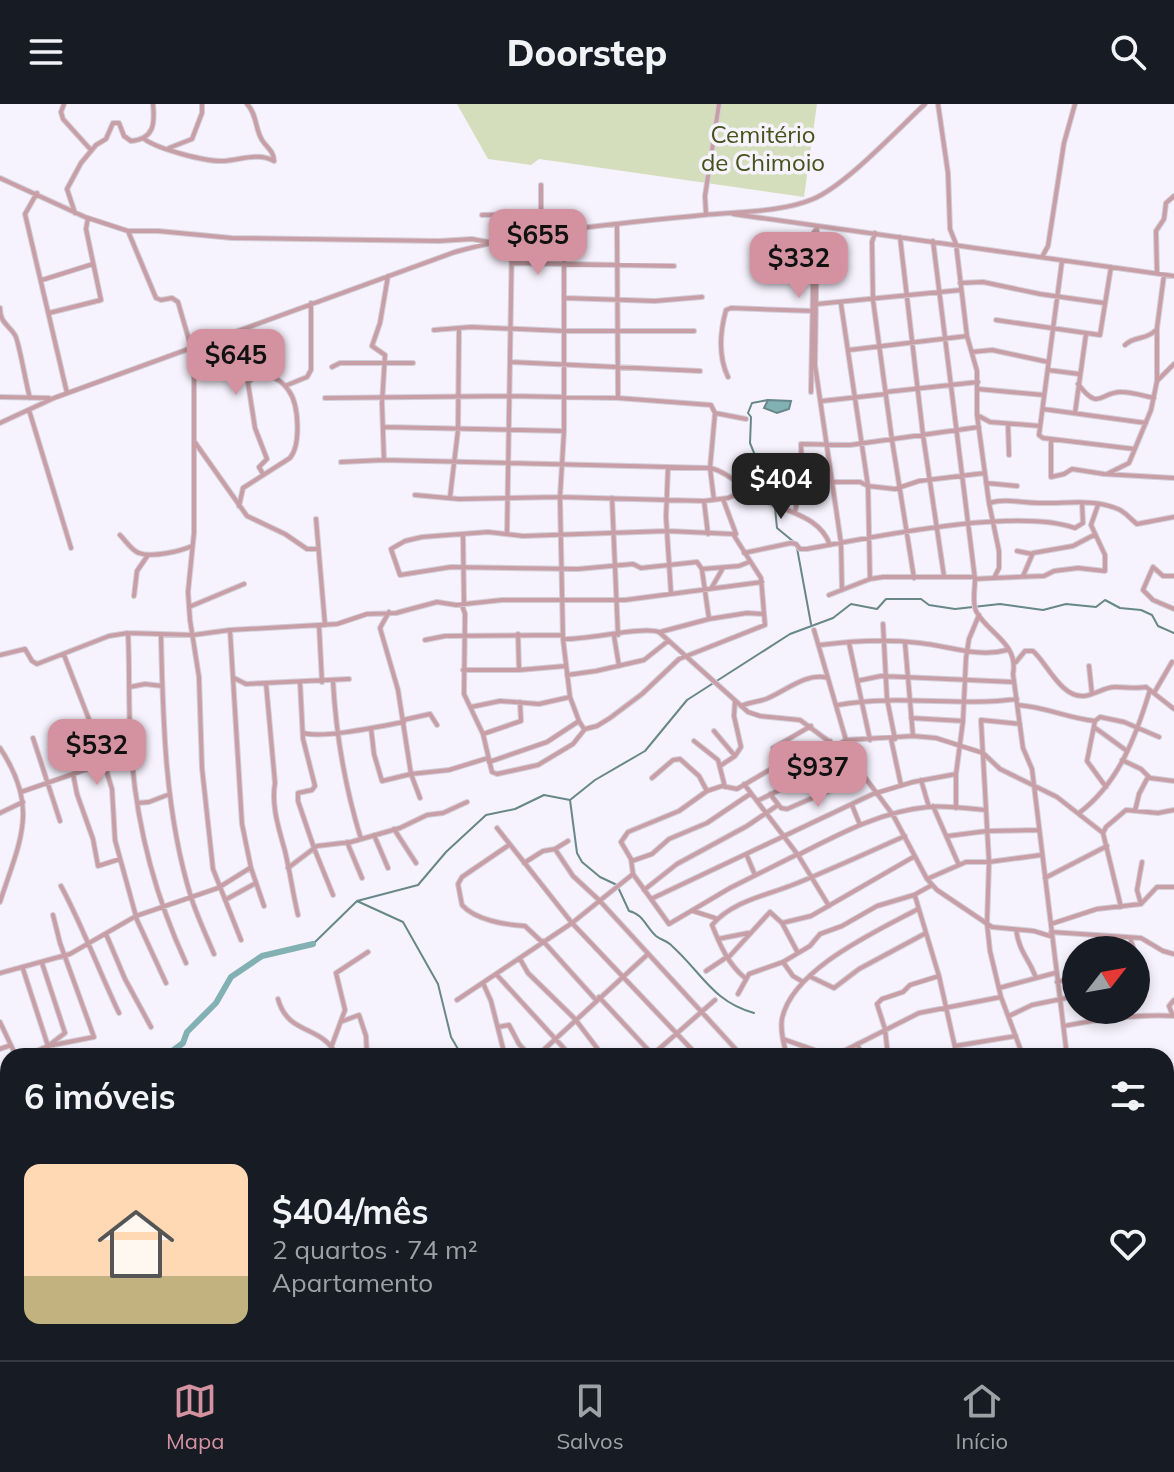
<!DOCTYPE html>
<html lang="pt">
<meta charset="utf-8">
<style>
body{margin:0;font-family:Mulish,sans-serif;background:#242831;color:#f1f3f6;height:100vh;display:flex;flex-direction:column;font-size:30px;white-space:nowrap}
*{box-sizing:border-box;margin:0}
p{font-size:26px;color:#9ea1a6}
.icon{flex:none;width:44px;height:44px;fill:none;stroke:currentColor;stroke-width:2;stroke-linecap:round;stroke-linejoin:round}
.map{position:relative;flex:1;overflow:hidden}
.panel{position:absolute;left:0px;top:944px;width:1174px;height:312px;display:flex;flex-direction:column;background:#171b24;border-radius:24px 24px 0 0;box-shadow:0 4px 12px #0003}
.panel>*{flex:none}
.needle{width:52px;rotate:59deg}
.fabs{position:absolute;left:1062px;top:832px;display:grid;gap:16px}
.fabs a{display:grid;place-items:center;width:88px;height:88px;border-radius:50%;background:#171b24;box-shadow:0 4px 12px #0003;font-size:40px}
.price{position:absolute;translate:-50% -68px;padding:0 18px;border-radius:16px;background:#d492a1;color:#111;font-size:26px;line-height:52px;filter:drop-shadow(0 2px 4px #0008)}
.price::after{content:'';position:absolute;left:50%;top:48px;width:24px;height:18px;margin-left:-12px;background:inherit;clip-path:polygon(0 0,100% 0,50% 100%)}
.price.current{background:#222;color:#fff}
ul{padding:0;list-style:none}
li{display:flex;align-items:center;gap:24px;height:200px;padding:0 24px}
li+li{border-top:2px solid #363941}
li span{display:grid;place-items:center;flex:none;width:224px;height:160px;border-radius:16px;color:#555}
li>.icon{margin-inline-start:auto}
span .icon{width:96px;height:96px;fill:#fffc;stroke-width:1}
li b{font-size:34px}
h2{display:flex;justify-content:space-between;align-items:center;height:96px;padding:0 24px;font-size:34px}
header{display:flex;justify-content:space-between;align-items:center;height:104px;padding:0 24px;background:#171b24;font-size:36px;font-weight:800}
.menu{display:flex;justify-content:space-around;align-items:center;height:112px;border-top:2px solid #363941;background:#171b24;font-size:22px;color:#9ea1a6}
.menu a{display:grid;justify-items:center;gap:4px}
.menu .current{color:#d492a1}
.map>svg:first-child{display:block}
.green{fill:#d4debc}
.water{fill:#82b1b3;stroke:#67878a;stroke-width:2}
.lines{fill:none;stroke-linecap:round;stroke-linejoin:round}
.stream{stroke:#67878a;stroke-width:2}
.river{stroke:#82b1b3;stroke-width:6}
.minor-casing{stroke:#d2ced8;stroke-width:6}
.minor{stroke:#c89fa6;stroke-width:4}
.labels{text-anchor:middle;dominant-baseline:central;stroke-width:7;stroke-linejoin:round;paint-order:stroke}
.park-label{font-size:24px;fill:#46521b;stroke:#f7f3fe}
</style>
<header><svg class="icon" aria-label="menu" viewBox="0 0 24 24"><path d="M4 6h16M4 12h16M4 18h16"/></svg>Doorstep<svg class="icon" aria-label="search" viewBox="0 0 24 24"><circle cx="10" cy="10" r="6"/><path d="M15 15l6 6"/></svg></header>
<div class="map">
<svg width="1174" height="1256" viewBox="0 0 1174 1256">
<rect width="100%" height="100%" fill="#f7f3fe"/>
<path class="green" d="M457 0H817L804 93 539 55 531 61 488 55Z
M400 1248H560L543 1256H397Z"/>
<path class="water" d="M768 296 791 297 789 305 777 309 764 304Z"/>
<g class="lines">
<path class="stream" d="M768 296 752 299 748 309 751 313 750 339 774 398
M775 404 777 424 794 438
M797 444 811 520
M570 696 577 749 582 758 600 773 617 781 629 807C643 810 646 823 656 832 661 836 668 837 672 842 702 869 713 898 754 909
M357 797 403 818 438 880 451 933 462 952
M313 840 357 797 418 781 446 748 486 711 515 705 544 691 570 696 595 676 645 647 687 596 790 530 833 514 851 500 877 505 886 495H921L929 501 955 505 1000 500 1043 506 1066 500 1096 503 1105 496 1120 504 1141 506 1152 511 1158 522 1174 529
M599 1248 608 1256"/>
<path class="river" d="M152 952 167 951 183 939 187 928 216 899 231 873 262 852 313 840
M0 1009 8 1004"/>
<g class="minor-casing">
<path id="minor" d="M64 0 61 8 63 15 91 46
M247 0C257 10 255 25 262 36 267 44 274 47 274 57
M938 0 948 69 950 125 956 140 967 232 977 267V311L989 399 999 447V464L994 474 975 475C975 485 972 498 976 507 987 529 1019 539 1013 570L1023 644 1032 665 1067 952
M143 34C156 45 207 58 224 57 240 56 259 48 274 57
M169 44 192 35 202 9V0
M0 74 85 113 128 127H158L232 134 439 137 472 135 488 138
M37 89 25 110 67 289
M75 109 67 85 81 59 96 41 106 35 113 19H119L124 32 131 37C154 35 155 20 153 0
M733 110 1174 172
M482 111 541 110
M706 111 705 92 719 0
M617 121 618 294
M817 123 815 261 841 439 842 486
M128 127 156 194 161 196 172 194 178 198 191 243
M564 127V327L560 393 563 535 570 593 579 617 584 625
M875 129 872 138 873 196 892 336 914 474
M541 130V81
M900 133 923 331 944 472
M933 137 975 475
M1042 153 1048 142 1064 39 1075 0
M1062 157 1039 331 1043 334 1134 345
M512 159 674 162
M1157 169 1156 127 1164 115 1166 99 1174 92
M42 176 93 160
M960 179 983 178 1040 190 1104 199
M565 194 655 197 702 193
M817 200 961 186
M841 200 868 382 870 475
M0 204C0 219 8 220 15 231 19 237 26 281 30 294
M49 209 101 196 86 125 88 114
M996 216 1100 231 1111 163
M434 226 471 223 565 227H694
M1125 241C1134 232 1147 236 1156 226
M194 242V429L188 488 190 516 199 573 202 664 213 765 241 836
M849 246 967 232
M972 248 992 246 1048 258
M511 258 700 267
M332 263 340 259H413
M1048 266 1079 270
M728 273C718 252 720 228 726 206L731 204 813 207
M1157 277 1174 260
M1078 280C1100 309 1100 287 1122 288 1132 288 1144 292 1154 294
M285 282 307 273 311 266V199
M978 285 1044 291
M811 288 814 128 817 124
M886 288 978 278
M0 293 49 294
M325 294 509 292 618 294 711 301 715 309 746 315
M822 297 886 290
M1043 305 1146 319
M29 306 71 444
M1075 309 1086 230
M977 311 990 318 1040 322
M0 319 54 294 455 148C536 126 621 119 704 111 737 108 783 108 813 95 846 81 897 26 925 0
M1008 320 1009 351
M384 323 564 327
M1051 335V373L1064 370 1072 365 1104 370 1174 374
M194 337 247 412 285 430 307 445H318
M384 356 382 299 385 251 372 242 380 219 388 172
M341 358 384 356 710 364C726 367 743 384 758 393 783 408 819 410 830 441
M668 364 666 413 671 489
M1107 370 1129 359 1151 306 1157 277V224L1164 171
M831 378H860L868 382 895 385 919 377 985 369
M986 379 1017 382
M415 391 459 395 560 393 704 397 728 394 746 386
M450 393 458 326 459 225
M612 394 618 531
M723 395 736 430
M714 396 710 364 715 309
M704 397 708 430
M989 399C1007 394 1020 399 1038 399 1064 400 1093 394 1118 405 1127 409 1130 415 1137 420L1174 413
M239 402 243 384 290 354C301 341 299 301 289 287 280 273 259 264 248 279L255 324 267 355 259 363 263 370
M784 403 790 382
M795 408 802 371 801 340 850 341 979 323
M316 415 325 521
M507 430 512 135
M120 431C126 437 132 447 139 449 152 454 181 447 192 442
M463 431 464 498 462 501 465 510 464 590 483 630 492 668 497 670 538 661 573 640 585 625 597 622 610 614 642 590 679 555 765 521 761 474 733 430 667 427 523 432 488 428 422 433 405 437 391 445 400 471 451 463 578 465 633 460 641 464 697 458 702 465 739 462 749 458
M1017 447 1032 450
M744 449 791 439 796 440 800 445H807C873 433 1016 403 1075 424L1083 419 1082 399
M702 466 709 515
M1023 472 1033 449 1073 442 1094 431
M1174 472H1163L1153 463 1143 486 1153 496 1174 505
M994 474 1044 472 1054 467 1078 464 1105 467V451L1091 421 1098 401
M712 483 723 464
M829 491 870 475 883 473H975
M134 492 137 467 148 451
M189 503 244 480
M389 508 380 524 398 586 411 670 420 694
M883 520 887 595 895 635
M319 521 322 578
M230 526 242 720 251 764 264 802
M814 526 846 636
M660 528 709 515 747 509 763 510
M128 529C130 568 128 607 131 645 136 719 155 792 186 859
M518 530 519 566
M161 532C163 619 165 709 191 793 197 812 206 831 214 850
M614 532 619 562
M563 535C587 536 642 522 659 528L748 608 760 612 800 616 849 652 893 711 927 775 937 786 992 823 1034 827 1050 832
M425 536 445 532 562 531
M849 539 870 636
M905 539 913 632
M820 541C851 537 888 535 920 539 949 542 978 554 1007 546
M0 551 25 545 32 557 37 560 109 532 128 529 193 531 230 526 337 520 367 510 396 509 437 498 456 501 502 496H625L762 478
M64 551 97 636 112 685 115 736 137 816 166 879
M1016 558 1025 547H1033C1047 559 1061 594 1084 592 1095 591 1104 583 1115 583 1127 583 1135 585 1146 583L1174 605
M1089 562 1092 590
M463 566H519L566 562
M567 571 596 567 644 556 668 537
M234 574 246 580 349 575
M333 577C336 632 345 683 361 735
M857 577 881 572 1013 578
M300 578 303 635 315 682 312 686 298 689V697L314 744 333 791
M266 579 275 679C271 702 279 725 285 747 290 768 293 790 298 811
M130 583 145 580 162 582
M1154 589 1172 558
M838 601C898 590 958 603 1017 595
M1018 601C1046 603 1067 614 1095 617L1100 613 1124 618 1159 633
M741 602C750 598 758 598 766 595 786 587 806 568 828 574
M471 603 500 597 539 600 570 593
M911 614 963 617
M403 616 430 610 437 621
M1095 617 1087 657 1106 683
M1020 620 981 616 989 758 987 820 990 847 1001 893 1023 952
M1094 623 1127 647
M371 624 374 650 382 677 411 670 449 666 488 654
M714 627 735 652
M304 629C322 635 382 622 404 618
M483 630 521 617 520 598
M33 634 60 717
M891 635 901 681
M694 637 718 656 725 683
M836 642 846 636 913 632 936 634 983 649 1000 665 1057 693 1103 729 1121 803
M0 644C40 704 20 736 0 798
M773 644 811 622
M1122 656 1141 665 1150 674 1174 677
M489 658 547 638 579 617
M720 662 735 652 741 643 734 612 735 597
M73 670 77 690 93 735 98 762 120 755
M652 674 673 656 680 655 699 672 707 687
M921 676 929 703
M744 680 798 751 829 802
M21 688 131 650
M770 690 781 704 787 705 864 672
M757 697 848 653
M138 699 149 698 170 690
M852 701 860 721
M933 702 958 759
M956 704V670L963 617 966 554 969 535 979 511
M1135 707 1139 690 1148 673
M0 709 23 698
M1079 709C1119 679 1136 632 1150 586
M394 725 416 759
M1103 729 1106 723 1126 706 1158 709 1174 706
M374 731 388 764
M948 732 987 727 1039 726
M347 738 362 774
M509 741 462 773 458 780 462 801C475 816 506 821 525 822L542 838
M555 745 573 772 599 796 742 952
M798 751C839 730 882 707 928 703 947 701 967 705 986 706
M747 752 755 771
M632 757 652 750 669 735 707 719 750 690
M524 759 543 747 555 745 568 737
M288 764 317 742 351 738 400 724 427 711 443 709 467 698
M633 770 669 820 730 784 798 750
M1045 774 1107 742
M927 775 966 758H989L1041 751
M61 782C83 823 99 867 119 909
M644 786 677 760 747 722 778 701
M915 792 939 872 957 952
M651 795 873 690 913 678 956 670
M225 796 256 779
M1141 800 1137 786 1142 758
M693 807 715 814
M782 819 811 812 915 752
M1051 820 1097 805 1141 800 1157 783H1174
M1016 826C1020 850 1029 854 1036 874
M1051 828 1141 834 1163 847 1174 850
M106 830 125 875 151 923
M1130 834 1134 846
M718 835 748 829
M543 837 596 896
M1136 852V858
M728 854 770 808 782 819 798 849
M520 855 528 869 575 915 603 952
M783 858 793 872 803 878
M23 865 48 942
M706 867 727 853
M0 869 70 850 136 812 218 784 250 764
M496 870 571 952
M811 873 834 884 859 865 926 829
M745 874C728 860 720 841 712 821 732 797 768 791 795 780 832 765 869 748 905 732
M1057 878 1076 873
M483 879 491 897 505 952
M999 884 1055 869
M738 890 749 870 783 858 810 842 820 830 842 822 877 802 914 791 932 781
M599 893 652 950
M278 895C288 932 322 920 337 952
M457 896 572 819 497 724
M1009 912 1032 901 1076 892
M1173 912 1169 902 1174 896
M343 917 359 911 366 932 367 952
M0 918 16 952
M1064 922C1101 915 1137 910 1174 912
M498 923 509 921 519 940 530 952
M783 935 817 947 838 948
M857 940 863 952
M332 941 345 906 336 869 368 848
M48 942 94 933 60 839 53 811
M955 942 1016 932
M0 945 11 941
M277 948 279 952
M401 949 404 952
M25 952 48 942 65 929 42 859
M537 952 648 850
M651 952 715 896
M698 952 572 819 633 770 631 755 621 738 628 728 679 707 707 687 722 682 737 685 776 662 830 637
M787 952C784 941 780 927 782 915 792 865 877 827 918 805
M834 952 919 909 1001 893
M888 952 885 925 877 900 882 895 903 888 910 881 939 872
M1166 976 1174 975
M0 991 8 992
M1166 1001 1174 1000
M0 1028 8 1026
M1166 1030 1174 1029
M1166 1072 1174 1071
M1166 1098H1174
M1171 1130 1174 1139
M1166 1166 1174 1167
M1166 1225 1174 1222
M1166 1232 1174 1243
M0 1235 8 1236
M52 1248 53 1256
M205 1248 208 1256
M287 1248 293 1256
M360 1248 368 1256
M693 1248 705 1256 715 1248
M800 1248 805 1256
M881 1248 888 1256
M1111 1248 1113 1256
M244 1256 259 1249
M838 1256 840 1248
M906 1256 915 1248
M975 1256 985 1248
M1011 1256 1014 1248
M1071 1256 1076 1248"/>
</g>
<use href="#minor" class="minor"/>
</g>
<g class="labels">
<g class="park-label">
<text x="763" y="30">Cemitério<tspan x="763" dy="28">de Chimoio</tspan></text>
</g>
</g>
</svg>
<div class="fabs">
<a><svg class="needle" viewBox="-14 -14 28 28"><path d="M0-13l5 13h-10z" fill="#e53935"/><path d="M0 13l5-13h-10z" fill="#9ea1a6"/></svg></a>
</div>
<b class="price" style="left:538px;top:173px">$655</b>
<b class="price" style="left:799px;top:196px">$332</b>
<b class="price" style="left:236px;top:293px">$645</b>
<b class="price current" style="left:781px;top:417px">$404</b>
<b class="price" style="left:97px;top:683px">$532</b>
<b class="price" style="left:818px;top:705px">$937</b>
<section class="panel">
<h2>6 imóveis<svg class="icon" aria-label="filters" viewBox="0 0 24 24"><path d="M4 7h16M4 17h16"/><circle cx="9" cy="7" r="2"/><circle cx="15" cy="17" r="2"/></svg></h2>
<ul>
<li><span style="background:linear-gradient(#ffd9b3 70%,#c2b280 0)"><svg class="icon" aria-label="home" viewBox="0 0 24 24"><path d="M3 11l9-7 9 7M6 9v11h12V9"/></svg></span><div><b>$404/mês</b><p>2 quartos · 74 m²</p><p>Apartamento</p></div><svg class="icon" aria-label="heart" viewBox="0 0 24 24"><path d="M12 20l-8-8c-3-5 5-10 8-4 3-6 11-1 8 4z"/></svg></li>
</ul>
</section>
</div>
<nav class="menu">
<a class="current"><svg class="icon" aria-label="map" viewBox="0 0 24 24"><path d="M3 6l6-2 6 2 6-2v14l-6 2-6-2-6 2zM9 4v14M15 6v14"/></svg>Mapa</a>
<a><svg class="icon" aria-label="saved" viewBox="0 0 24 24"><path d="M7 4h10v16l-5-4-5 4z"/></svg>Salvos</a>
<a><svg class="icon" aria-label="home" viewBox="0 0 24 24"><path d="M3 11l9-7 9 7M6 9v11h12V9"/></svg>Início</a>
</nav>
